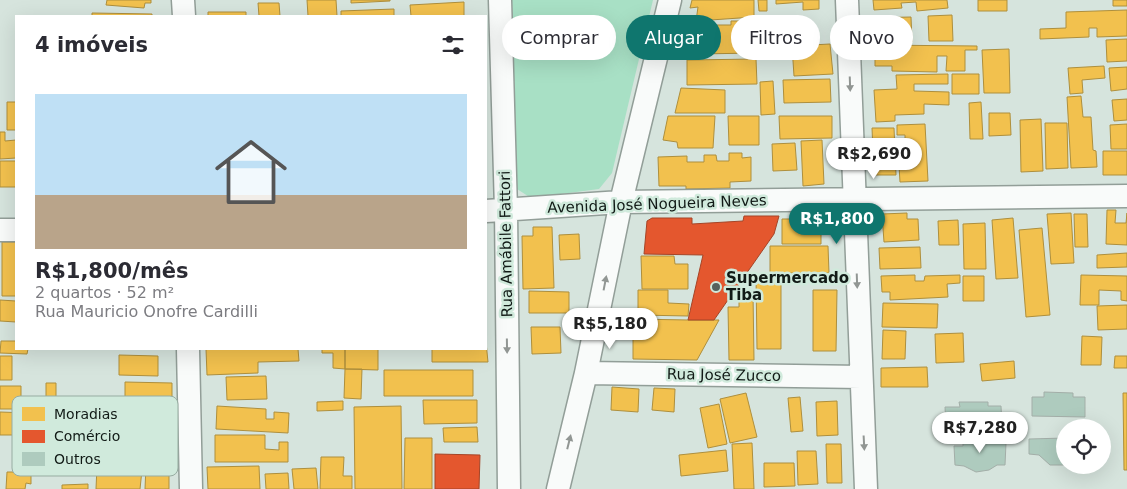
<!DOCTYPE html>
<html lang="pt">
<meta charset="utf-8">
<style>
body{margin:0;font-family:"DejaVu Sans",sans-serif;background:#f2f2f3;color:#2b2b33;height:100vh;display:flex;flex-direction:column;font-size:19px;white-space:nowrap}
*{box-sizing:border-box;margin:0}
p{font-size:16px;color:#7c7c81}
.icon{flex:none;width:28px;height:28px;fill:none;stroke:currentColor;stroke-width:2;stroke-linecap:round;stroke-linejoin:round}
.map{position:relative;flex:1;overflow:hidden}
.side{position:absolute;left:15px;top:15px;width:472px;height:335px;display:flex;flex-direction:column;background:#fff;border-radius:0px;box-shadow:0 5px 20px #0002}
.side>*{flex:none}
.banner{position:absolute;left:502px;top:15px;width:475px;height:45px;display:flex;gap:10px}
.fabs{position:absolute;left:1056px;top:419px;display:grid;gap:10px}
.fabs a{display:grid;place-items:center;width:55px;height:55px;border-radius:50%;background:#fff;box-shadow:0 5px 20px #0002;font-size:25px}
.price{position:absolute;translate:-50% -42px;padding:0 11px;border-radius:18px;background:#fff;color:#222;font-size:16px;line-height:32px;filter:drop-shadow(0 1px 2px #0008)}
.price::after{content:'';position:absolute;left:50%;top:30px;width:15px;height:11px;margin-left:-8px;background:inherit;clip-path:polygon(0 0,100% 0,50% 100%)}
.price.active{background:#0f766e;color:#fff}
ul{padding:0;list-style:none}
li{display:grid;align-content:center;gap:10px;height:265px;padding:0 20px}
li span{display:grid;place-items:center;height:155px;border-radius:0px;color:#555}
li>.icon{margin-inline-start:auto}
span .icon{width:90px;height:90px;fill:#fffc;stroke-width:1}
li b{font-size:21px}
h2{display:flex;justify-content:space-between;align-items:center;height:60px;padding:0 20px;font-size:21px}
.pill{padding:0 18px;border-radius:22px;background:#fff;box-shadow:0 5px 20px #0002;font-size:18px;line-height:45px}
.pill.active{background:#0f766e;color:#fff}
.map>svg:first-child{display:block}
.green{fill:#a8e0c5}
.homes{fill:#f2c14e;stroke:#ae8f3d}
.shops{fill:#e4572e;stroke:#a54527}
.building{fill:#aecbbe;stroke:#a3aea8}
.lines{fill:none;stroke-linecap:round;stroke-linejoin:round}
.street-casing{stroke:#929e98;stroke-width:25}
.street{stroke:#f9fbfa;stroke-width:22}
.oneway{fill:#919693}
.poi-dot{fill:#56615c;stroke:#d0eadc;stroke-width:2}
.labels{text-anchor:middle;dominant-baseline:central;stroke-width:5;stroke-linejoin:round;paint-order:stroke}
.street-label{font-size:15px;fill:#111a16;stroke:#d0eadc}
.poi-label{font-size:15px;font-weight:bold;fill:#111a16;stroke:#d0eadc;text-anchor:start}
.key{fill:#d0eadc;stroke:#97aca1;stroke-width:1}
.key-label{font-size:14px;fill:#111a16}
</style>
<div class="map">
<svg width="1127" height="489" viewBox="0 0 1127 489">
<rect width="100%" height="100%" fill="#d6e4dd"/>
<path class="green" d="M512 0H653L612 173 599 189 531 198 517 189Z"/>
<path class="homes" d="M107 0H151V3H145L144 8 106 5Z
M307 0H336L337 16H308Z
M351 0H390V1L351 3Z
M692 0H754V17L696 21 698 7 690 8Z
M758 0H767V11H759Z
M776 0H819V9L803 10V2L776 4Z
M873 0H947L948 8 917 11 916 2 901 3 902 8 874 10Z
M978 0H1007V11H978Z
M1113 0H1127V6H1113Z
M464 2V16H411L410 5Z
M258 3H279L280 16H259Z
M394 9V16H341V11Z
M1127 10V36L1097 37V28H1089V37L1040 39V29L1066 28V12Z
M208 12H246V16H208Z
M92 13 152 14V16H92Z
M952 15 953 41H929L928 16Z
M911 17 912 42 866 43 865 18Z
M731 21H755L756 53 697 54 696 25H731Z
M1127 39V61L1107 62 1106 40Z
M830 44 833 74 794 76 792 46Z
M875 45 977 46V50H965V71H946L947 56H937V72L892 71V66H875Z
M1009 49 1010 93H984L982 50Z
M756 59 757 84 687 85V60Z
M1104 66 1105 78 1082 80 1083 93 1070 94 1068 68Z
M1127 67V89L1111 91 1109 68Z
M948 74V84H914V91L949 92V105L924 104V114L895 115V121L876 122 874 90 897 89 896 75Z
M952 74H979V94H952Z
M830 79 831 102 784 103 783 80Z
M773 81 775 114 761 115 760 82Z
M681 88 725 90V113H675Z
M1081 96 1083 117H1091L1093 150 1096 151 1097 167 1071 168 1067 97Z
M1127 99V120L1114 121 1112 100Z
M7 102H16V130H7Z
M981 102 983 139H970L969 103Z
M989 113H1010L1011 135 989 136Z
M668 116H715L713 148H678L677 142 663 140Z
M728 116H759V145H729Z
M779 116H832V138L780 139Z
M1041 119 1043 171 1021 172 1020 120Z
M1045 123H1067L1068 168 1046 169Z
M925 124 928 181 900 182 898 149H905V135H897V125Z
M1127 124V149H1111L1110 125Z
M872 128H894L896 175H874Z
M0 132H5V141L16 140V158L0 159Z
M822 140 824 184 803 186 801 141Z
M795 143 797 170 773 171 772 144Z
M1103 151H1127V175H1103Z
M729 153H742V158L751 157V181L730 182V188L686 189V186H659L658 157 687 156V162H704V155H716L717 161H729Z
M0 161H16V187H0Z
M1107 210H1116L1115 223H1126L1127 213V245L1106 244Z
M907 213V219H918L919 240 884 242 882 214Z
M1071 213 1074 263 1051 264 1047 214Z
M1074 214H1087L1088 247H1075Z
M1013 218 1018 278 996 279 992 220Z
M782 219H827V231H821V244H782Z
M958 220 959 245H939L938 221Z
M985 223 986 269H964L963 224Z
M533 227H552L554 288 523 289 522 236H533Z
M1042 228 1050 315 1026 317 1019 230Z
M579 234 580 259 560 260 559 235Z
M2 242H16V296H2Z
M770 246H828L829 273H770Z
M920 247 921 268 880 269 879 248Z
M1127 253V267L1097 268V255Z
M641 256H674L675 264H688V289H642Z
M915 275V281H924L925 276 960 275V283L947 284 948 297 890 300V292H882L881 276Z
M1081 275 1127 276V301L1121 300V291L1099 290V305H1080Z
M963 276H984V301H963Z
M756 277H781V349H757Z
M638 290H668V303L689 304 688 316 638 315Z
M813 290H837L836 351H813Z
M529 291 569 292V313H529Z
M739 294H753L754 360H729L728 307H739Z
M0 300 16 301V322L0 321Z
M883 303 938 304 937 328 882 327Z
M1127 305V329L1098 330 1097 306Z
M633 319 688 320H719L697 360 633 359Z
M531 327H560L561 353 532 354Z
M883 330 906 331 905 359H882Z
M963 333 964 362 936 363 935 334Z
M1082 336 1102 337 1101 365H1081Z
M1 341H16V349H28L27 354 0 353Z
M486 342 488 362H432V349H486Z
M206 349H298L299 361 258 362V373L207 375Z
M322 349H345V369L333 368V353H322Z
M345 349H378V370L345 369Z
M119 355 158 356V376L119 375Z
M0 356H12V380H0Z
M1115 356H1127V368H1114Z
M1014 361 1015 378 982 381 980 364Z
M927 367 928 387H881V368Z
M345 369H362L361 399 344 398Z
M384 370H473V396H384Z
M266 376 267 399 227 400 226 377Z
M125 382 172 383V406H125Z
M46 383H56V424H32V412H46Z
M0 386H21V409H0Z
M612 387 639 389 638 412 611 410Z
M654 388 675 389 674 412 652 410Z
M746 393 757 437 730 443 720 399Z
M1123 393H1127V470H1124Z
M800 397 803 431 791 432 788 398Z
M423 400H477V423L424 424Z
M343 401V410L317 411V402Z
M837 401 838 435 817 436 816 402Z
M719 404 727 444 708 448 700 408Z
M217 406 266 409V419H274V412L289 413 288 433 216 429Z
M401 406 402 489H355L354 407Z
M0 412 28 413V424L21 423V435H0Z
M477 427 478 442H444L443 428Z
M215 435H265V449L279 450V442H288V462H215Z
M405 438H432V489H404Z
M752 443 754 489H734L732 444Z
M826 444H841L842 483H827Z
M726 450 728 471 681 476 679 455Z
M797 451H816L818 484 798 485Z
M321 457H344L343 476H352V489H320Z
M764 463H794L795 486 764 487Z
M146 465 169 466V489H145Z
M97 466 142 470 140 489H96Z
M259 466 260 489H208L207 467Z
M316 468 318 489H294L292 469Z
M7 472H31V484L26 483 25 489H6Z
M288 473 289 489H266L265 474Z
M88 484V489H62V485Z"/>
<path class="shops" d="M744 216H779L774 234 714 320H688L703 255 644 254 647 221 652 218H692V224L743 221Z
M435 454 480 455 479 489H435Z"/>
<path class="building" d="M1044 392 1073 393V397H1085V417L1032 416V397H1044Z
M959 402H988V406H1001L1002 425 946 427 945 407H960Z
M994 438V442L1006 443 1005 465H997L989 470 976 472 964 466 955 465 954 446H963V440Z
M1065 438 1066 465H1050L1039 455 1029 454V439Z"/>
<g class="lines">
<g class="street-casing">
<path id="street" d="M183 0 184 16
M500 0 506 210 509 489
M847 0 866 489
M486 211 621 202 1127 196
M0 230H16
M188 349 191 489
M586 373 861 377
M558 489 586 373 621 202 670 0"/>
</g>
<use href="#street" class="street"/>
</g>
<defs><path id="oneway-solid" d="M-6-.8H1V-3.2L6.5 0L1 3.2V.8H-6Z" transform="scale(1.25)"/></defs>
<g class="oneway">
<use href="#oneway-solid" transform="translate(850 84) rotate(88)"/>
<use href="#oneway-solid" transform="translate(857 281) rotate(88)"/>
<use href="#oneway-solid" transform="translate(605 283) rotate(-79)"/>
<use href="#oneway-solid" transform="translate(507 346) rotate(89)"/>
<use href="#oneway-solid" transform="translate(569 442) rotate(-76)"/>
<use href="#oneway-solid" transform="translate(864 443) rotate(87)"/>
</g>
<circle class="poi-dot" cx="716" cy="287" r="5"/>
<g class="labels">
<g class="street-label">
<text transform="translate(657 204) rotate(-2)">Avenida José Nogueira Neves</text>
<text transform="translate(506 244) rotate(-91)">Rua Amábile Fattori</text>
<text transform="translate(724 375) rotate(1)">Rua José Zucco</text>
</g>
<g class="poi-label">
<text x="726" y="278">Supermercado<tspan x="726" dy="17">Tiba</tspan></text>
</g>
</g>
<rect x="12" y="396" width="166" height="80" rx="8" class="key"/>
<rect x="22" y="407" width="23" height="14" fill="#f2c14e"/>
<rect x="22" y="430" width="23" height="13" fill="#e4572e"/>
<rect x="22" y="452" width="23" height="14" fill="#aecbbe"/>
<g class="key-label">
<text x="54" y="419">Moradias</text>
<text x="54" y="441">Comércio</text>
<text x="54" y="464">Outros</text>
</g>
</svg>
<div class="fabs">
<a><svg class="icon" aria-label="locate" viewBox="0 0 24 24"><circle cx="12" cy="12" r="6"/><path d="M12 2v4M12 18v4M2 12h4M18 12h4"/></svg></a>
</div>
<b class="price" style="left:874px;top:180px">R$2,690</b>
<b class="price active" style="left:837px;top:245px">R$1,800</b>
<b class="price" style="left:610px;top:350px">R$5,180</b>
<b class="price" style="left:980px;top:454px">R$7,280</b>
<div class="banner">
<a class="pill">Comprar</a>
<a class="pill active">Alugar</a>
<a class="pill">Filtros</a>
<a class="pill">Novo</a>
</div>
<section class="side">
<h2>4 imóveis<svg class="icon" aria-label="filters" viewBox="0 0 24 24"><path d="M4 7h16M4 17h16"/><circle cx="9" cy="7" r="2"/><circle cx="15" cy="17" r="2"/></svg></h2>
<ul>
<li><span style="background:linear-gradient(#bfe0f5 65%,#b9a48a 0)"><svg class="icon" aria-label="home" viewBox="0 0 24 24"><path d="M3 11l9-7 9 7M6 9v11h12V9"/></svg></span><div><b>R$1,800/mês</b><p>2 quartos · 52 m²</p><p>Rua Mauricio Onofre Cardilli</p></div></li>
</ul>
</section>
</div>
